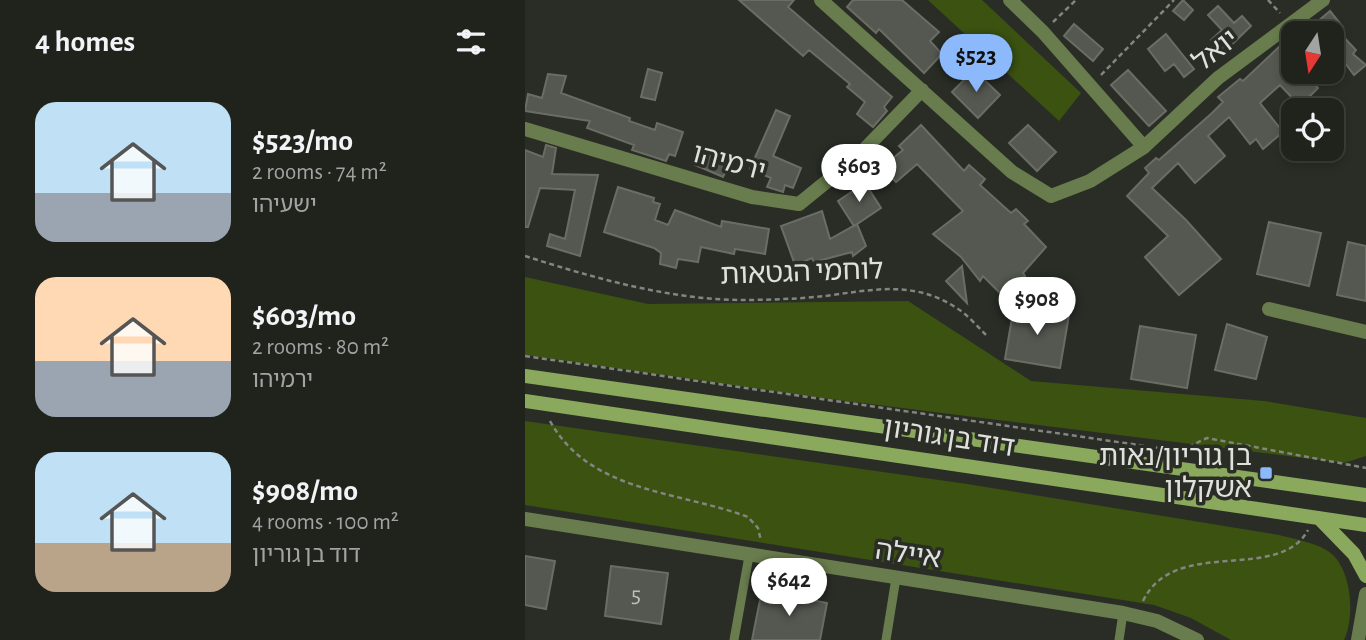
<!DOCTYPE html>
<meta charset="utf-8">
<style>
body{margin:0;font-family:"Alegreya Sans","Noto Sans Hebrew",sans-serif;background:#282a25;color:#f1f3f6;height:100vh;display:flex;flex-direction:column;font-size:26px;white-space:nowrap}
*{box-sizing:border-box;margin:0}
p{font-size:23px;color:#a2a4a3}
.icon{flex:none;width:38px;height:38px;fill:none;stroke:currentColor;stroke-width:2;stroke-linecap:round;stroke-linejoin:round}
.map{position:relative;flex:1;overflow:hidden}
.drawer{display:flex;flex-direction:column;background:#20221c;width:525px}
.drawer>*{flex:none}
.needle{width:46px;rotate:192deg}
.tools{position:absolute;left:756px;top:21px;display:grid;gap:14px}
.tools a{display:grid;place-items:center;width:63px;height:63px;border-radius:14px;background:#20221c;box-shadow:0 4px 10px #0003,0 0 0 2px #3d3f3b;font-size:35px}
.price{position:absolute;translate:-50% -60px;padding:0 16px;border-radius:24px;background:#fff;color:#222;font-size:23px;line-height:46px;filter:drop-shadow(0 2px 4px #0008)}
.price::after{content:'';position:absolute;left:50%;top:42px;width:21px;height:16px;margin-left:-10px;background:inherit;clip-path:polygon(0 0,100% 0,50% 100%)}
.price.current{background:#8bb9fc;color:#111}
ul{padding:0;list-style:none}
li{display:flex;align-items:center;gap:21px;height:175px;padding:0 35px}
li span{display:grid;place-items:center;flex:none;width:196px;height:140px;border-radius:21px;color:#555}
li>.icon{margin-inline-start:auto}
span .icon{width:84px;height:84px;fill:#fffc;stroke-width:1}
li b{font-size:30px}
h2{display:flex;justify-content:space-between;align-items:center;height:84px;padding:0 35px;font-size:30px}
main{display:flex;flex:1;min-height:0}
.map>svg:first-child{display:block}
.green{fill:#3b5211}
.building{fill:#545850;stroke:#696d64;stroke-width:2}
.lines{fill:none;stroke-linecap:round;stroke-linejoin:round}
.path{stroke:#838580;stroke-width:2.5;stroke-dasharray:5 3.5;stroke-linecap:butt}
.service{stroke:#687c4d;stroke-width:9}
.minor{stroke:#687c4d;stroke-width:14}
.secondary{stroke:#8aa95c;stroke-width:14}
.poi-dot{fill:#8bb9fc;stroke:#2a2d26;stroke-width:2.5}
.labels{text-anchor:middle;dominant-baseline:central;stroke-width:7;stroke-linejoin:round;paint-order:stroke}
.number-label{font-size:24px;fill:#bcbfba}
.street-label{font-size:28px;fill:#dfe1dd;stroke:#2a2d26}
.poi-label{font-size:28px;fill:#dfe1dd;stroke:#2a2d26;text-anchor:end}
</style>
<main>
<section class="drawer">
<h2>4 homes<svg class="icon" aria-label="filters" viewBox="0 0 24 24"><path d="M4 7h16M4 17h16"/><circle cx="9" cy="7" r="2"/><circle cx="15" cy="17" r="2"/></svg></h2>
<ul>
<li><span style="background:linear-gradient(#bfe0f5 65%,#9aa5b1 0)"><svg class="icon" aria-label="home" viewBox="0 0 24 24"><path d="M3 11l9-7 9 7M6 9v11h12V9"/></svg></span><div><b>$523/mo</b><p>2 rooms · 74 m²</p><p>ישעיהו</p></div></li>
<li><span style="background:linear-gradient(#ffd9b3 60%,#9aa5b1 0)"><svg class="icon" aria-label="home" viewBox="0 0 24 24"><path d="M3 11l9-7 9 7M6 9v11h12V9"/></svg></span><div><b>$603/mo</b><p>2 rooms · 80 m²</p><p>ירמיהו</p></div></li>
<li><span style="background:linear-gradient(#bfe0f5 65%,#b9a48a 0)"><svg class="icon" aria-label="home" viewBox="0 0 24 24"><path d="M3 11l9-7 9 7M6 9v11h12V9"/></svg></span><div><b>$908/mo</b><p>4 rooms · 100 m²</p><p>דוד בן גוריון</p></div></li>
</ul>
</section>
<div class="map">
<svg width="841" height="640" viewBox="0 0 841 640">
<rect width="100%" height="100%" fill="#2a2d26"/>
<path class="green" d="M403 0H457L556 93 534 121Z
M0 277 123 304 383 301 506 381 739 401 841 418V456L819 463 297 398 0 355Z
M0 421 442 484 754 535C772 540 803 544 813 561 827 581 829 619 819 640H706L666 618 629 605 0 505Z"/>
<path class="building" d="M214 0H269L263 7 367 97 359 107 362 111 348 127 332 114 340 102 322 87 325 84 284 50 278 56Z
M328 0H377L414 32 405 41 417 54 399 73 354 29 351 33 322 7Z
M658 0 668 10 659 20 648 11Z
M693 6 709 23 717 16 726 26 698 53 686 40 697 30 683 15Z
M805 11 818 27 813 31 831 50 828 54 841 65 829 75 820 63 812 67 807 61V33H779Z
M549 24 578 49 568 61 539 36Z
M641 34 669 69 659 77 649 64 640 71 623 49Z
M755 46 768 64V72H774L778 77 781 75 793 88 775 106 755 85 735 103 758 132 738 149 731 139 725 144 704 117 683 136 700 156 670 183 653 163 627 188 661 220 696 259 654 295 620 257 643 236 602 196 624 173 620 168 631 158 634 160 687 113 698 102 693 97 715 79 718 81Z
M123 69 137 73 130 100 116 97Z
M449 70 475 95 453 118 427 92Z
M603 70 641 111 624 126 586 85Z
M23 74 41 76 36 93 105 118 104 121 130 130 132 123 158 132 150 156 144 154 141 161 107 150 109 145 62 128 65 121 0 111 3 94 17 98Z
M251 110 265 116 248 156 276 168 268 188 260 185 258 192 242 187 246 178 225 169Z
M396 125 439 171 444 165 460 179 455 185 486 213 491 209 503 221 499 224 521 247 498 273 500 276 479 297 458 276 455 281 436 257 408 234 438 211 392 164 371 182 357 167 378 150 374 146Z
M503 125 531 152 512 171 484 143Z
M21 145 31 148 27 174 73 175 55 256 22 246 25 234 40 239 50 190 15 188 3 227H0V150L18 157Z
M178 149 205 162 198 177 170 165Z
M340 183 356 208 329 226 313 201Z
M93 187 129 198 128 202 135 204 130 220 143 225 150 210 196 227 197 221 244 229 240 254 210 249 209 254 176 247 173 262 153 259 151 268 135 264 136 253 129 248 79 232Z
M297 211 305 239 332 224 341 246 328 256 327 252 289 262 287 258 270 265 256 226Z
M744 222 796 233 784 286 732 274Z
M823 242 841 246V301L812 295Z
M437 266 442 303 421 281Z
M489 306 544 315 535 368 480 359Z
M702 324 742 337 731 379 690 370Z
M615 326 671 335 662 388 606 379Z
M0 556 30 561 21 609 0 605Z
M86 566 143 573 136 624 80 616Z
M237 590 302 603 295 640H227Z"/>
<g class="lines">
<path class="path" d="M743 0 755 13
M528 22 551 0
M576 75 649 0
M0 256C69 278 142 299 215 300 242 300 273 299 300 296 346 290 388 280 430 307 442 314 452 326 462 336
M0 356 655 451 682 438 841 468
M25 421C65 493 154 491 223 517L233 528 236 541
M618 601C650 535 754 584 783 530"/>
<path class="service" d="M209 640 224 556
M361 640 371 578
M594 640 598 613"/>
<path class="minor" d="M296 0 487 172 526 196 565 181 619 147 693 78 798 0
M485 0 518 32 619 147
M0 129 227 197 274 204 333 156 397 90
M744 309 841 332
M0 519 598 613 632 621 672 640
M833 640 841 594"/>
<path class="secondary" d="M0 376 841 495
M0 401 841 525
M794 518 829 554 841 576"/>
</g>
<rect class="poi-dot" x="734" y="466" width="14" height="14" rx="3.5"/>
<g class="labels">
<g class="number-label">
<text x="111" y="595">5</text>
</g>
<g class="street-label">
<text transform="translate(691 51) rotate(-38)">יואל</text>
<text transform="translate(204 163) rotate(15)">ירמיהו</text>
<text transform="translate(277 273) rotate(-2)">לוחמי הגטאות</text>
<text transform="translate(424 438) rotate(9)">דוד בן גוריון</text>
<text transform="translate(383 555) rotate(8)">איילה</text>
</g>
<g class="poi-label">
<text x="727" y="457">בן גוריון/נאות<tspan x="727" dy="32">אשקלון</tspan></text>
</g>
</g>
</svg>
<div class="tools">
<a><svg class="needle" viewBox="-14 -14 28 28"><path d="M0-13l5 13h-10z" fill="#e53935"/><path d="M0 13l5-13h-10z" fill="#a2a4a3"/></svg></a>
<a><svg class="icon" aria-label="locate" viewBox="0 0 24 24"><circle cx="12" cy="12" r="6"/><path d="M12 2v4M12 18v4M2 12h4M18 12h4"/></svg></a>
</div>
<b class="price current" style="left:451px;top:94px">$523</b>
<b class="price" style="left:334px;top:204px">$603</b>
<b class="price" style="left:512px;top:337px">$908</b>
<b class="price" style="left:264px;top:618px">$642</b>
</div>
</main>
